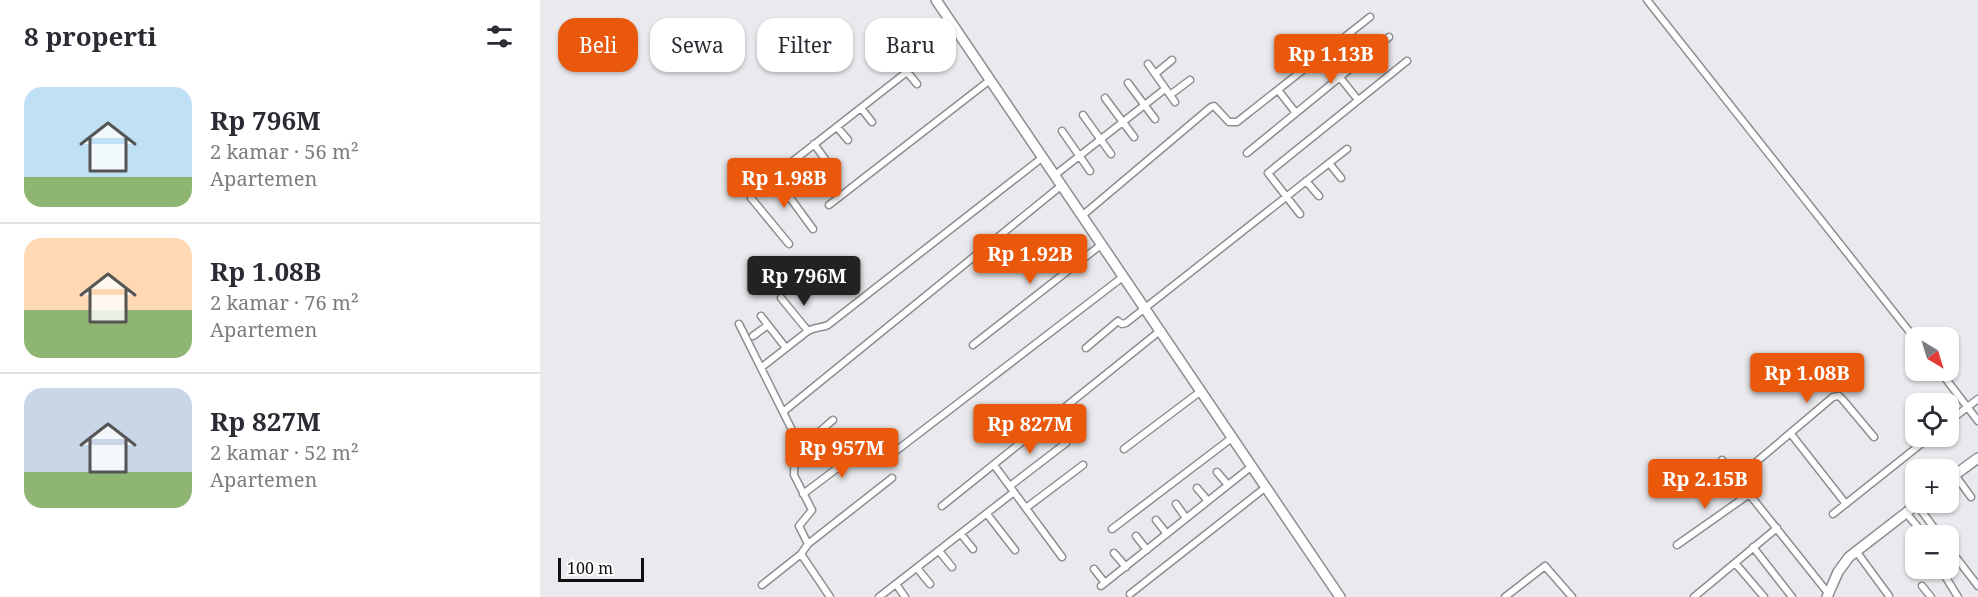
<!DOCTYPE html>
<html lang="id">
<meta charset="utf-8">
<style>
body{margin:0;font-family:"Noto Serif",serif;background:#f7f7f7;color:#2b2b33;height:100vh;display:flex;flex-direction:column;font-size:22px;white-space:nowrap}
*{box-sizing:border-box;margin:0}
p{font-size:20px;color:#7c7c81}
.icon{flex:none;width:33px;height:33px;fill:none;stroke:currentColor;stroke-width:2;stroke-linecap:round;stroke-linejoin:round}
.map{position:relative;flex:1;overflow:hidden}
.drawer{display:flex;flex-direction:column;background:#fff;width:540px}
.drawer>*{flex:none}
.top-card{position:absolute;left:18px;top:18px;width:570px;height:54px;display:flex;gap:12px}
.needle{width:39px;rotate:142deg}
.buttons{position:absolute;left:1365px;top:327px;display:grid;gap:12px}
.buttons a{display:grid;place-items:center;width:54px;height:54px;border-radius:12px;background:#fff;box-shadow:0 2px 4px #0004;font-size:30px}
.scale{position:absolute;left:18px;bottom:15px;width:86px;box-sizing:border-box;padding-left:6px;border:3px solid #0f0f10;border-top:0;font-size:16px;line-height:21px;white-space:nowrap;color:#0f0f10;-webkit-text-stroke:4px #fff;paint-order:stroke}
.price{position:absolute;translate:-50% -51px;padding:0 14px;border-radius:6px;background:#ea580c;color:#fff;font-size:20px;line-height:39px;filter:drop-shadow(0 2px 3px #0008)}
.price::after{content:'';position:absolute;left:50%;top:36px;width:18px;height:14px;margin-left:-9px;background:inherit;clip-path:polygon(0 0,100% 0,50% 100%)}
.price.selected{background:#222;color:#fff}
ul{padding:0;list-style:none}
li{display:flex;align-items:center;gap:18px;height:150px;padding:0 24px}
li+li{border-top:2px solid #e1e1e2}
li span{display:grid;place-items:center;flex:none;width:168px;height:120px;border-radius:18px;color:#555}
li>.icon{margin-inline-start:auto}
span .icon{width:72px;height:72px;fill:#fffc;stroke-width:1}
li b{font-size:26px}
h2{display:flex;justify-content:space-between;align-items:center;height:72px;padding:0 24px;font-size:26px}
.pill{padding:0 21px;border-radius:18px;background:#fff;box-shadow:0 2px 4px #0004;font-size:21px;line-height:54px}
.pill.selected{background:#ea580c;color:#fff}
main{display:flex;flex:1;min-height:0}
.map>svg:first-child{display:block}
.lines{fill:none;stroke-linecap:round;stroke-linejoin:round}
.street-casing{stroke:#8e8d91;stroke-width:9}
.secondary-casing{stroke:#8e8d91;stroke-width:12}
.street{stroke:#fff;stroke-width:6}
.secondary{stroke:#fff;stroke-width:9}
</style>
<main>
<section class="drawer">
<h2>8 properti<svg class="icon" aria-label="filters" viewBox="0 0 24 24"><path d="M4 7h16M4 17h16"/><circle cx="9" cy="7" r="2"/><circle cx="15" cy="17" r="2"/></svg></h2>
<ul>
<li><span style="background:linear-gradient(#bfe0f5 75%,#8fb573 0)"><svg class="icon" aria-label="home" viewBox="0 0 24 24"><path d="M3 11l9-7 9 7M6 9v11h12V9"/></svg></span><div><b>Rp 796M</b><p>2 kamar · 56 m²</p><p>Apartemen</p></div></li>
<li><span style="background:linear-gradient(#ffd9b3 60%,#8fb573 0)"><svg class="icon" aria-label="home" viewBox="0 0 24 24"><path d="M3 11l9-7 9 7M6 9v11h12V9"/></svg></span><div><b>Rp 1.08B</b><p>2 kamar · 76 m²</p><p>Apartemen</p></div></li>
<li><span style="background:linear-gradient(#c9d6e8 70%,#8fb573 0)"><svg class="icon" aria-label="home" viewBox="0 0 24 24"><path d="M3 11l9-7 9 7M6 9v11h12V9"/></svg></span><div><b>Rp 827M</b><p>2 kamar · 52 m²</p><p>Apartemen</p></div></li>
</ul>
</section>
<div class="map">
<svg width="1438" height="597" viewBox="0 0 1438 597">
<rect width="100%" height="100%" fill="#eae9ed"/>
<g class="lines">
<g class="street-casing">
<path id="street" d="M1107 0 1376 340
M391 53 401 67
M782 55 818 100
M608 64 635 102
M367 72 377 84
M615 74 632 60
M588 83 615 119
M738 90 756 113
M630 95 650 80
M565 98 594 137
M321 108 332 122
M543 115 571 154
M297 127 308 140
M522 131 550 171
M274 144 285 159
M707 153 849 37
M253 161 263 175
M789 163 801 178
M515 175 625 89
M234 176 273 229
M766 181 779 196
M289 205 450 80
M760 214 728 173 867 61
M543 215 671 107 674 106 689 122H697L830 17
M249 244 211 198 212 193 418 32
M241 298 268 331
M221 316 246 348
M199 324 252 430 255 445 254 475 272 510 259 526 268 544
M213 336 228 325
M433 345 562 244
M546 348 578 321 582 324 586 323 807 149
M222 367 268 331C275 327 281 328 288 325L503 157
M1399 370 1438 421
M243 412 522 185
M1408 422 1438 399
M1251 434 1306 504
M255 445C271 441 281 430 293 420
M584 449 661 391
M348 457 584 276
M1182 460 1288 593
M454 465 522 557
M677 472 688 485
M1415 475 1431 497
M1196 479 1293 397 1299 396 1303 400 1334 437
M470 486 526 443
M657 488 668 501
M263 494 328 445
M636 504 646 518
M1377 505 1400 536
M402 506 621 330
M486 508 543 465
M1366 513 1377 526 1379 536
M447 514 475 550
M1293 514 1391 436
M616 520 627 534
M572 529 693 437
M421 534 433 549
M596 536 607 550
M1137 545 1208 495
M1213 547 1252 597
M1408 547 1438 586
M399 551 412 567
M1316 551 1349 596
M574 553 586 567
M1195 563 1224 597
M377 568 390 584
M1400 568 1418 597
M554 569 565 583
M356 584 365 597
M222 585 261 554
M561 586 712 466
M1382 586 1391 597
M590 594 726 487
M290 597 261 554 268 544 352 478
M339 597 474 492
M965 597 1005 566 1032 597
M1154 597 1237 528"/>
</g>
<g class="secondary-casing">
<path id="secondary" d="M396 0 800 597
M1408 480 1438 458
M1287 597 1298 572 1309 557 1380 502"/>
</g>
<use href="#street" class="street"/>
<use href="#secondary" class="secondary"/>
</g>
</svg>
<div class="buttons">
<a><svg class="needle" viewBox="-14 -14 28 28"><path d="M0-13l5 13h-10z" fill="#e53935"/><path d="M0 13l5-13h-10z" fill="#7c7c81"/></svg></a>
<a><svg class="icon" aria-label="locate" viewBox="0 0 24 24"><circle cx="12" cy="12" r="6"/><path d="M12 2v4M12 18v4M2 12h4M18 12h4"/></svg></a>
<a>+</a>
<a>−</a>
</div>
<div class="scale">100 m</div>
<b class="price" style="left:791px;top:85px">Rp 1.13B</b>
<b class="price" style="left:244px;top:209px">Rp 1.98B</b>
<b class="price" style="left:490px;top:285px">Rp 1.92B</b>
<b class="price selected" style="left:264px;top:307px">Rp 796M</b>
<b class="price" style="left:1267px;top:404px">Rp 1.08B</b>
<b class="price" style="left:490px;top:455px">Rp 827M</b>
<b class="price" style="left:302px;top:479px">Rp 957M</b>
<b class="price" style="left:1165px;top:510px">Rp 2.15B</b>
<div class="top-card">
<a class="pill selected">Beli</a>
<a class="pill">Sewa</a>
<a class="pill">Filter</a>
<a class="pill">Baru</a>
</div>
</div>
</main>
